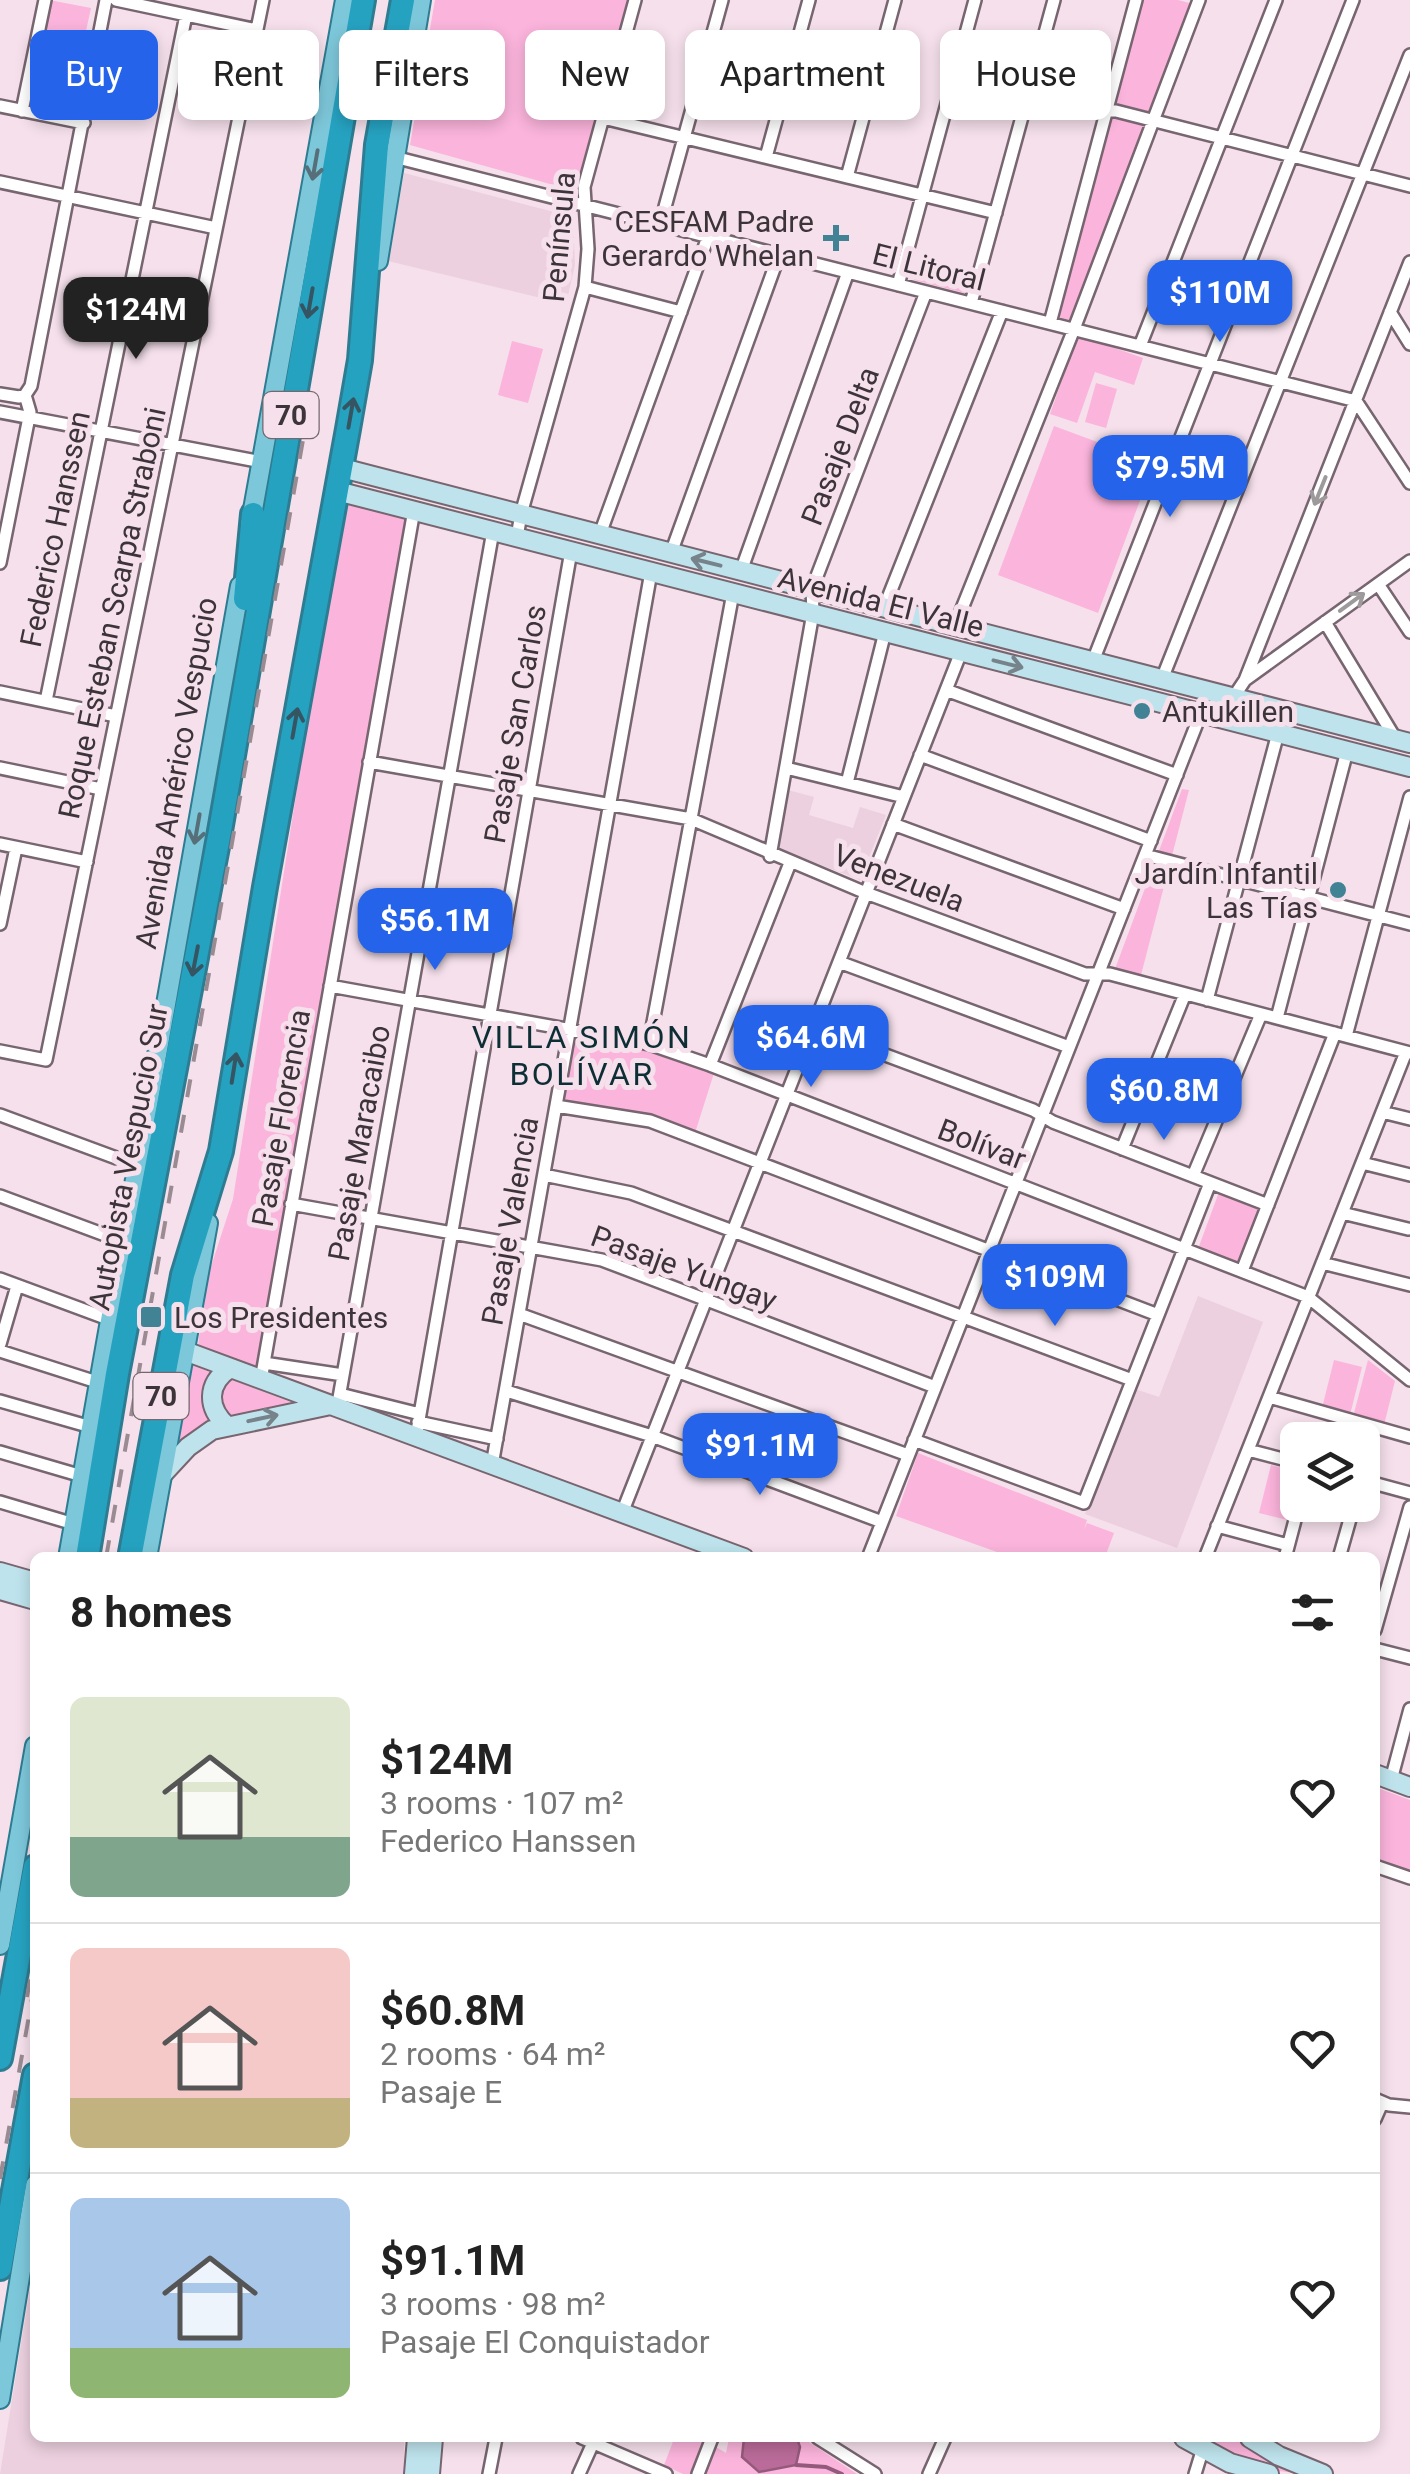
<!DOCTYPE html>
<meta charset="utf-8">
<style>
body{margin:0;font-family:Roboto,sans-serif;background:#f6f6f6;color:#222;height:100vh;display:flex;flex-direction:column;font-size:38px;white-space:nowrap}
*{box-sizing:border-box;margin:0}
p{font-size:32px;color:#767676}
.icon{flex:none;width:55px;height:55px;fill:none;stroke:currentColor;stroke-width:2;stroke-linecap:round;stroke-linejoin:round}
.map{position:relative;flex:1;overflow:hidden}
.side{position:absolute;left:30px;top:1552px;width:1350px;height:890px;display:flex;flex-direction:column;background:#fff;border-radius:15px;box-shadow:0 5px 15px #0003}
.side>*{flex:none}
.top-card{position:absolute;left:30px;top:30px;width:1350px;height:90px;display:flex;gap:20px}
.buttons{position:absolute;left:1280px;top:1422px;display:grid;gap:20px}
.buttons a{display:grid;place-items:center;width:100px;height:100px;border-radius:15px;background:#fff;box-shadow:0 5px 15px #0003;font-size:50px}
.price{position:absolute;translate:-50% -85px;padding:0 22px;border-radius:20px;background:#2563eb;color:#fff;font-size:32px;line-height:65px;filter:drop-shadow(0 2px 5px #0008)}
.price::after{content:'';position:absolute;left:50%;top:60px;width:30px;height:22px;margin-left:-15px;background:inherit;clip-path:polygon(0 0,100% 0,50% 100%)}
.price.current{background:#222;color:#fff}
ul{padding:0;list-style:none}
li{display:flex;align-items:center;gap:30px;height:250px;padding:0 40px}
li+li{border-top:2px solid #e0e0e0}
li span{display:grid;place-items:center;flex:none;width:280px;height:200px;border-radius:15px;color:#555}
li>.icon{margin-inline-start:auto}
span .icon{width:120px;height:120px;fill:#fffc;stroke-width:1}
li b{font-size:42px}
h2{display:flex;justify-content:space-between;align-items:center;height:120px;padding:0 40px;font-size:42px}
.pill{padding:0 35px;border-radius:15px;background:#fff;box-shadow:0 5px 15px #0003;font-size:35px;line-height:90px}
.pill.current{background:#2563eb;color:#fff}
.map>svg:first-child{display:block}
.built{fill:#ecd0df}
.green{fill:#fbb4dc}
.water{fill:#ba6b99;stroke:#945a7c;stroke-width:2.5}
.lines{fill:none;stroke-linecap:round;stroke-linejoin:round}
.stream{stroke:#945a7c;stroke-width:4}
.street-casing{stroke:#77656f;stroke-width:16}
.secondary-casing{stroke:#77656f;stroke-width:22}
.primary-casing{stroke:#2e7c91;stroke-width:22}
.highway-casing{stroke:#2e7c91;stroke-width:28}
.street{stroke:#fff;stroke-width:11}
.secondary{stroke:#bee3ec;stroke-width:18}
.primary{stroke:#7dc7da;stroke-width:18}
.highway{stroke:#26a2c1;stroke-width:22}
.rail{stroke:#9a8b93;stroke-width:4;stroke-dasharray:18 18;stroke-linecap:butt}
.oneway{stroke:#566f79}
.oneway2{stroke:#355562}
.oneway3{stroke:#9e9a9c}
.oneway4{stroke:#76838a}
.poi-dot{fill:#428295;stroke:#f5e0eb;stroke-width:4}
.labels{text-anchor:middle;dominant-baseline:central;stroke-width:10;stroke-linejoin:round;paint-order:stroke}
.shield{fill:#f5e0eb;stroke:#74686e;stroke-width:2.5}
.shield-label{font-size:28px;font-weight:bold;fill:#3c3439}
.poi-label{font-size:30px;fill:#3c3439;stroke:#f5e0eb;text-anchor:end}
.street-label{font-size:30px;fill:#3c3439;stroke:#f5e0eb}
.neighbourhood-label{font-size:32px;letter-spacing:2.5px;fill:#0e2e36;stroke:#f5e0eb}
</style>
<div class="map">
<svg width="1410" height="2474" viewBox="0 0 1410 2474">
<rect width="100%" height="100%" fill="#f5e0eb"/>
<path class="built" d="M404 173 573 217 575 265 566 304 388 261Z
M788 790 814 797 809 815 853 828 860 807 886 815 860 880 777 848Z
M1198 1296 1263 1322 1177 1548 1085 1514 1135 1389 1159 1397Z
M35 2257V2438H404V2474H0Z"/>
<path class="green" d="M49 0 91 8 69 108 29 99Z
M435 0H627L575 191 410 145Z
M1141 0H1178L1193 4 1072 323 1058 319Z
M918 263 970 277 965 293 914 280Z
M1078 335 1143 358 1134 385 1095 372 1077 423 1050 414Z
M512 341 543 349 528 403 498 395Z
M1096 383 1117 389 1106 428 1085 422Z
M1054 426 1154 463 1098 613 998 575Z
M342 500 408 516 258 1371 198 1347 204 1288 233 1199Z
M1182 789 1189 790 1141 975 1115 969Z
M572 1037 652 1050 714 1073 694 1136 562 1105Z
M1219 1192 1261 1211 1241 1265 1198 1249Z
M1334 1360 1362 1367 1350 1415 1322 1408Z
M1368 1360 1395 1381 1384 1425 1353 1417Z
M189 1364 215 1374C202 1393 200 1405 212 1425L173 1457Z
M230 1379 301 1406 235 1420 224 1413C220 1398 219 1391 230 1379Z
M918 1453 1087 1520 1084 1530 1087 1523 1114 1533 1105 1557H1011L896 1516Z
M1271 1465 1297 1472 1287 1520 1259 1513Z
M1375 1787 1410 1800V1871L1375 1859Z
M672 2438H701L726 2453 729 2438H803L857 2474H683L664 2465 674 2439Z
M1198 2438H1242L1317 2474C1270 2474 1237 2462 1198 2438Z"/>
<path class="water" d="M744 2438H797L800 2447 796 2465 759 2472 742 2457Z"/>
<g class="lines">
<path class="stream" d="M796 2465 826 2467 842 2474"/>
<g class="street-casing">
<path id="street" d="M116 0 257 30
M1028 93 1097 111H1116L1410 186
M0 106 84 123
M22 111 45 0
M603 118 996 213
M394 157 1356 401 1410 483
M766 157 809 0
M847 177 895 0
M0 182 216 228
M660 225 722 0
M898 285 975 0
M585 287 681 312
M971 303 1054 0
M1390 312 1410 344
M1050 323 1136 0
M1140 346 1276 0
M0 394 19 397 25 395
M0 412 262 462
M600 534 708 237
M517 537 521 514 585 287 588 249 584 187 635 0
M671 553 779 255
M0 563 30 412 25 395 31 386 106 0
M741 571 848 272
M1378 584 1410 632
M884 608 1002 311
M1325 622 1395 738
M955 626 1074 329 1199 0
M1093 661 1353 0
M1162 679 1410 55
M1245 680 1410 262
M946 690 1177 775
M0 692 116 716
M46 701 186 15
M920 755 1151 841
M369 762 691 819 866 893 1085 974H1110L1410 1053
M0 768 101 789
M786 768 904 797
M847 783 885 632
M893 824 1124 909
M0 844 87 862
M1145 855 1410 924
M770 856 813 613 812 589 926 292
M0 924 16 848
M839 962 1069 1047
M330 986 649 1044 710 1065 1308 1297 1410 1380
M1207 1000 1278 733
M1277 1018 1347 751
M813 1028 1033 1110 1053 1122 1268 1205
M1346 1036 1410 797
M649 1044 733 593
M0 1051 46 1060 263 0
M710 1065 790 863
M556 1106 650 1121 1158 1315
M1382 1112 1410 1119
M0 1115 138 1166
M1122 1149 1185 994
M1362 1163 1410 1175
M544 1175 631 1193 1132 1380
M1193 1176 1261 1014
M0 1196 124 1242
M291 1204 602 1260 935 1387
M1342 1213 1408 1229
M1322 1263 1410 1285
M1242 1271 1335 1033
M0 1279 111 1320
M519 1314 908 1455
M0 1344 17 1286
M0 1351 100 1383
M264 1363 343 1375
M261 1380 414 510
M506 1391 652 1436 882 1522
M340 1394 420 1414
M1269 1397 1410 1437
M0 1401 91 1427
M337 1409 493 531
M418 1422 497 1439
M416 1437 571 551
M914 1440 1084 1503 1210 1183
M1248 1450 1298 1463
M0 1452 82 1476
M492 1465 651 572
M1362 1480 1410 1493
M0 1502 74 1524
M622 1513 961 652
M1217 1526 1288 1545
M868 1558 1201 713 1233 698 1245 680 1410 561
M1205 1558 1406 1052
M1285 1558 1299 1505
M1339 1558 1354 1505
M1375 1630 1410 1507
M1375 1649 1410 1658
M1391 1780 1410 1709
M1375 1866 1410 1878
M1375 2099 1389 2105 1410 2107
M1375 2119 1382 2103
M582 2438 666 2474
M818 2438 875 2474
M489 2474 496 2438
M579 2474 593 2443
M698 2474 712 2438
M929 2474 945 2438
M1195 2474 1203 2448"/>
</g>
<g class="secondary-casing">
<path id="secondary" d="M342 468 1410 743
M337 491 1410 767
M185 1351 744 1558
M227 1426C207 1408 206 1384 230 1368
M162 1475 188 1447 212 1430 326 1406
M0 1572 35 1582
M0 1590 35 1600
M1375 1774 1410 1787
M1184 2438 1230 2463 1269 2474
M1250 2438 1279 2456 1323 2474
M414 2474 417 2438
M430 2474 433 2438"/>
</g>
<g class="primary-casing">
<path id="primary" d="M378 261 421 0
M250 526 345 0
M68 1558 240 586
M147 1558 208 1223
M0 1945 35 1746
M0 2399 35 2185"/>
</g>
<g class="highway-casing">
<path id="highway" d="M245 599 253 514
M87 1558 117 1374 220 831 363 0
M130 1558 183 1275 221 1151 265 887 348 429 360 360 377 145 403 0
M0 2058 35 1867
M0 2268 35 2075"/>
</g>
<use href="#street" class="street"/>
<use href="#secondary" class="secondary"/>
<use href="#primary" class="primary"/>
<use href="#highway" class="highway"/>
<path class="rail" d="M106 1558 303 440
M27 1997 35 1952
M0 2179 35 1982"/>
</g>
<defs><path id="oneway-shaft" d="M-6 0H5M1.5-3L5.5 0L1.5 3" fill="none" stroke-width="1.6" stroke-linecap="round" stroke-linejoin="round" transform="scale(2.5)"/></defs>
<g class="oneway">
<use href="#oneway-shaft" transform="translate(315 165) rotate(100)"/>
<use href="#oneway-shaft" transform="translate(197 829) rotate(100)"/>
</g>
<g class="oneway2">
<use href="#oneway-shaft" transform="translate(310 303) rotate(100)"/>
<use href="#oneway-shaft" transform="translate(351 413) rotate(-80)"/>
<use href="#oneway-shaft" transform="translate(295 723) rotate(-80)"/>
<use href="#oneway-shaft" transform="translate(195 961) rotate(101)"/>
<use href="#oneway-shaft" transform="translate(234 1068) rotate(-81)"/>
</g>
<g class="oneway3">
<use href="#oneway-shaft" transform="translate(1320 491) rotate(112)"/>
<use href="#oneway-shaft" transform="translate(1352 602) rotate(-36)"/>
</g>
<g class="oneway4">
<use href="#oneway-shaft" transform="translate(706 562) rotate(-166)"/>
<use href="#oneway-shaft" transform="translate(1008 664) rotate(14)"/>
<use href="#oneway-shaft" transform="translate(263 1418) rotate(-12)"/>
</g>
<g class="poi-dot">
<path d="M831 223h10v10h10v10h-10v10h-10v-10h-10v-10h10z"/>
<circle cx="1142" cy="711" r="10"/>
<circle cx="1338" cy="890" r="10"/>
<rect x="139" y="1305" width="24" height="24" rx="5"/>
</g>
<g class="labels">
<g class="shield">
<rect x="263.5" y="392" width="55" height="46" rx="8"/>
<rect x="133.5" y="1373" width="55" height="46" rx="8"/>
</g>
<g class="shield-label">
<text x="291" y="415">70</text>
<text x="161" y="1396">70</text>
</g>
<g class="poi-label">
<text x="814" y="221">CESFAM Padre<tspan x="814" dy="34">Gerardo Whelan</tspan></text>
<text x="1162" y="711" text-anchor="start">Antukillen</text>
<text x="1318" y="873">Jardín Infantil<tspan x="1318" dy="34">Las Tías</tspan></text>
<text x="174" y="1317" text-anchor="start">Los Presidentes</text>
</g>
<g class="street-label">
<text transform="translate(559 237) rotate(-85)">Península</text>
<text transform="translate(929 267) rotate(14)">El Litoral</text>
<text transform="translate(840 446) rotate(-69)">Pasaje Delta</text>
<text transform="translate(55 529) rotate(-78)">Federico Hanssen</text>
<text transform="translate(881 602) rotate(14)">Avenida El Valle</text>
<text transform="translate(112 613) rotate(-78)">Roque Esteban Scarpa Straboni</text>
<text transform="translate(515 724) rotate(-80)">Pasaje San Carlos</text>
<text transform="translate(176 773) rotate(-80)">Avenida Américo Vespucio</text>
<text transform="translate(899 878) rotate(21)">Venezuela</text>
<text transform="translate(281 1118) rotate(-80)">Pasaje Florencia</text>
<text transform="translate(359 1143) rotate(-80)">Pasaje Maracaibo</text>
<text transform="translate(982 1144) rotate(21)">Bolívar</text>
<text transform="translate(128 1157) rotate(-79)">Autopista Vespucio Sur</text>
<text transform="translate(510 1221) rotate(-80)">Pasaje Valencia</text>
<text transform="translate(684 1268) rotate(20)">Pasaje Yungay</text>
</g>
<g class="neighbourhood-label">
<text x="582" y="1037">VILLA SIMÓN<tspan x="582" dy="37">BOLÍVAR</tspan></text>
</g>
</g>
</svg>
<div class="buttons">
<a><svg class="icon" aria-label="layers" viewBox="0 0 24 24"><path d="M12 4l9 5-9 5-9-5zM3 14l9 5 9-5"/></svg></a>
</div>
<b class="price" style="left:1220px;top:345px">$110M</b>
<b class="price current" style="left:136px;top:362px">$124M</b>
<b class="price" style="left:1170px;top:520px">$79.5M</b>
<b class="price" style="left:435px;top:973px">$56.1M</b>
<b class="price" style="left:811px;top:1090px">$64.6M</b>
<b class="price" style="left:1164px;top:1143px">$60.8M</b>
<b class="price" style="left:1055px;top:1329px">$109M</b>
<b class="price" style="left:760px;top:1498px">$91.1M</b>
<div class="top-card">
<a class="pill current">Buy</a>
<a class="pill">Rent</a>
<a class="pill">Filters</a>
<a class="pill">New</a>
<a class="pill">Apartment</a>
<a class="pill">House</a>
</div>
<section class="side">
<h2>8 homes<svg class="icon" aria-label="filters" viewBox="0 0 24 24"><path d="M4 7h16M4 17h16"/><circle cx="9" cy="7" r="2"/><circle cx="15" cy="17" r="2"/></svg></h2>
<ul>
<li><span style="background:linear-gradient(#dfe7d0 70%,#7fa58c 0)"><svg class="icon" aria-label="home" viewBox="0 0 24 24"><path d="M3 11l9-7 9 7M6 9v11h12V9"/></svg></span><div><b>$124M</b><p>3 rooms · 107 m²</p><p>Federico Hanssen</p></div><svg class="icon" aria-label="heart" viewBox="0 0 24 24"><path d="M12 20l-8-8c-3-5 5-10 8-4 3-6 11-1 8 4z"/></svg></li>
<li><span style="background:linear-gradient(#f6c9c9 75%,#c2b280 0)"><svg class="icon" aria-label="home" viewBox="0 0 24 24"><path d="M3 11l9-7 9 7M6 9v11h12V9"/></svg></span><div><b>$60.8M</b><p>2 rooms · 64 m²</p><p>Pasaje E</p></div><svg class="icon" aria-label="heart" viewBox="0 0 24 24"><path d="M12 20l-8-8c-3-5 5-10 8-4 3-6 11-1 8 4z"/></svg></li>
<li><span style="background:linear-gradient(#a9c7e8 75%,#8fb573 0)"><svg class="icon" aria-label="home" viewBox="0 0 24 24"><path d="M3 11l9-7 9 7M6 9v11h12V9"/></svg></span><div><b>$91.1M</b><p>3 rooms · 98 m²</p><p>Pasaje El Conquistador</p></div><svg class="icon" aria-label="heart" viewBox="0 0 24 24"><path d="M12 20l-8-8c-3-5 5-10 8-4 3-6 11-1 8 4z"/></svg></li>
</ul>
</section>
</div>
